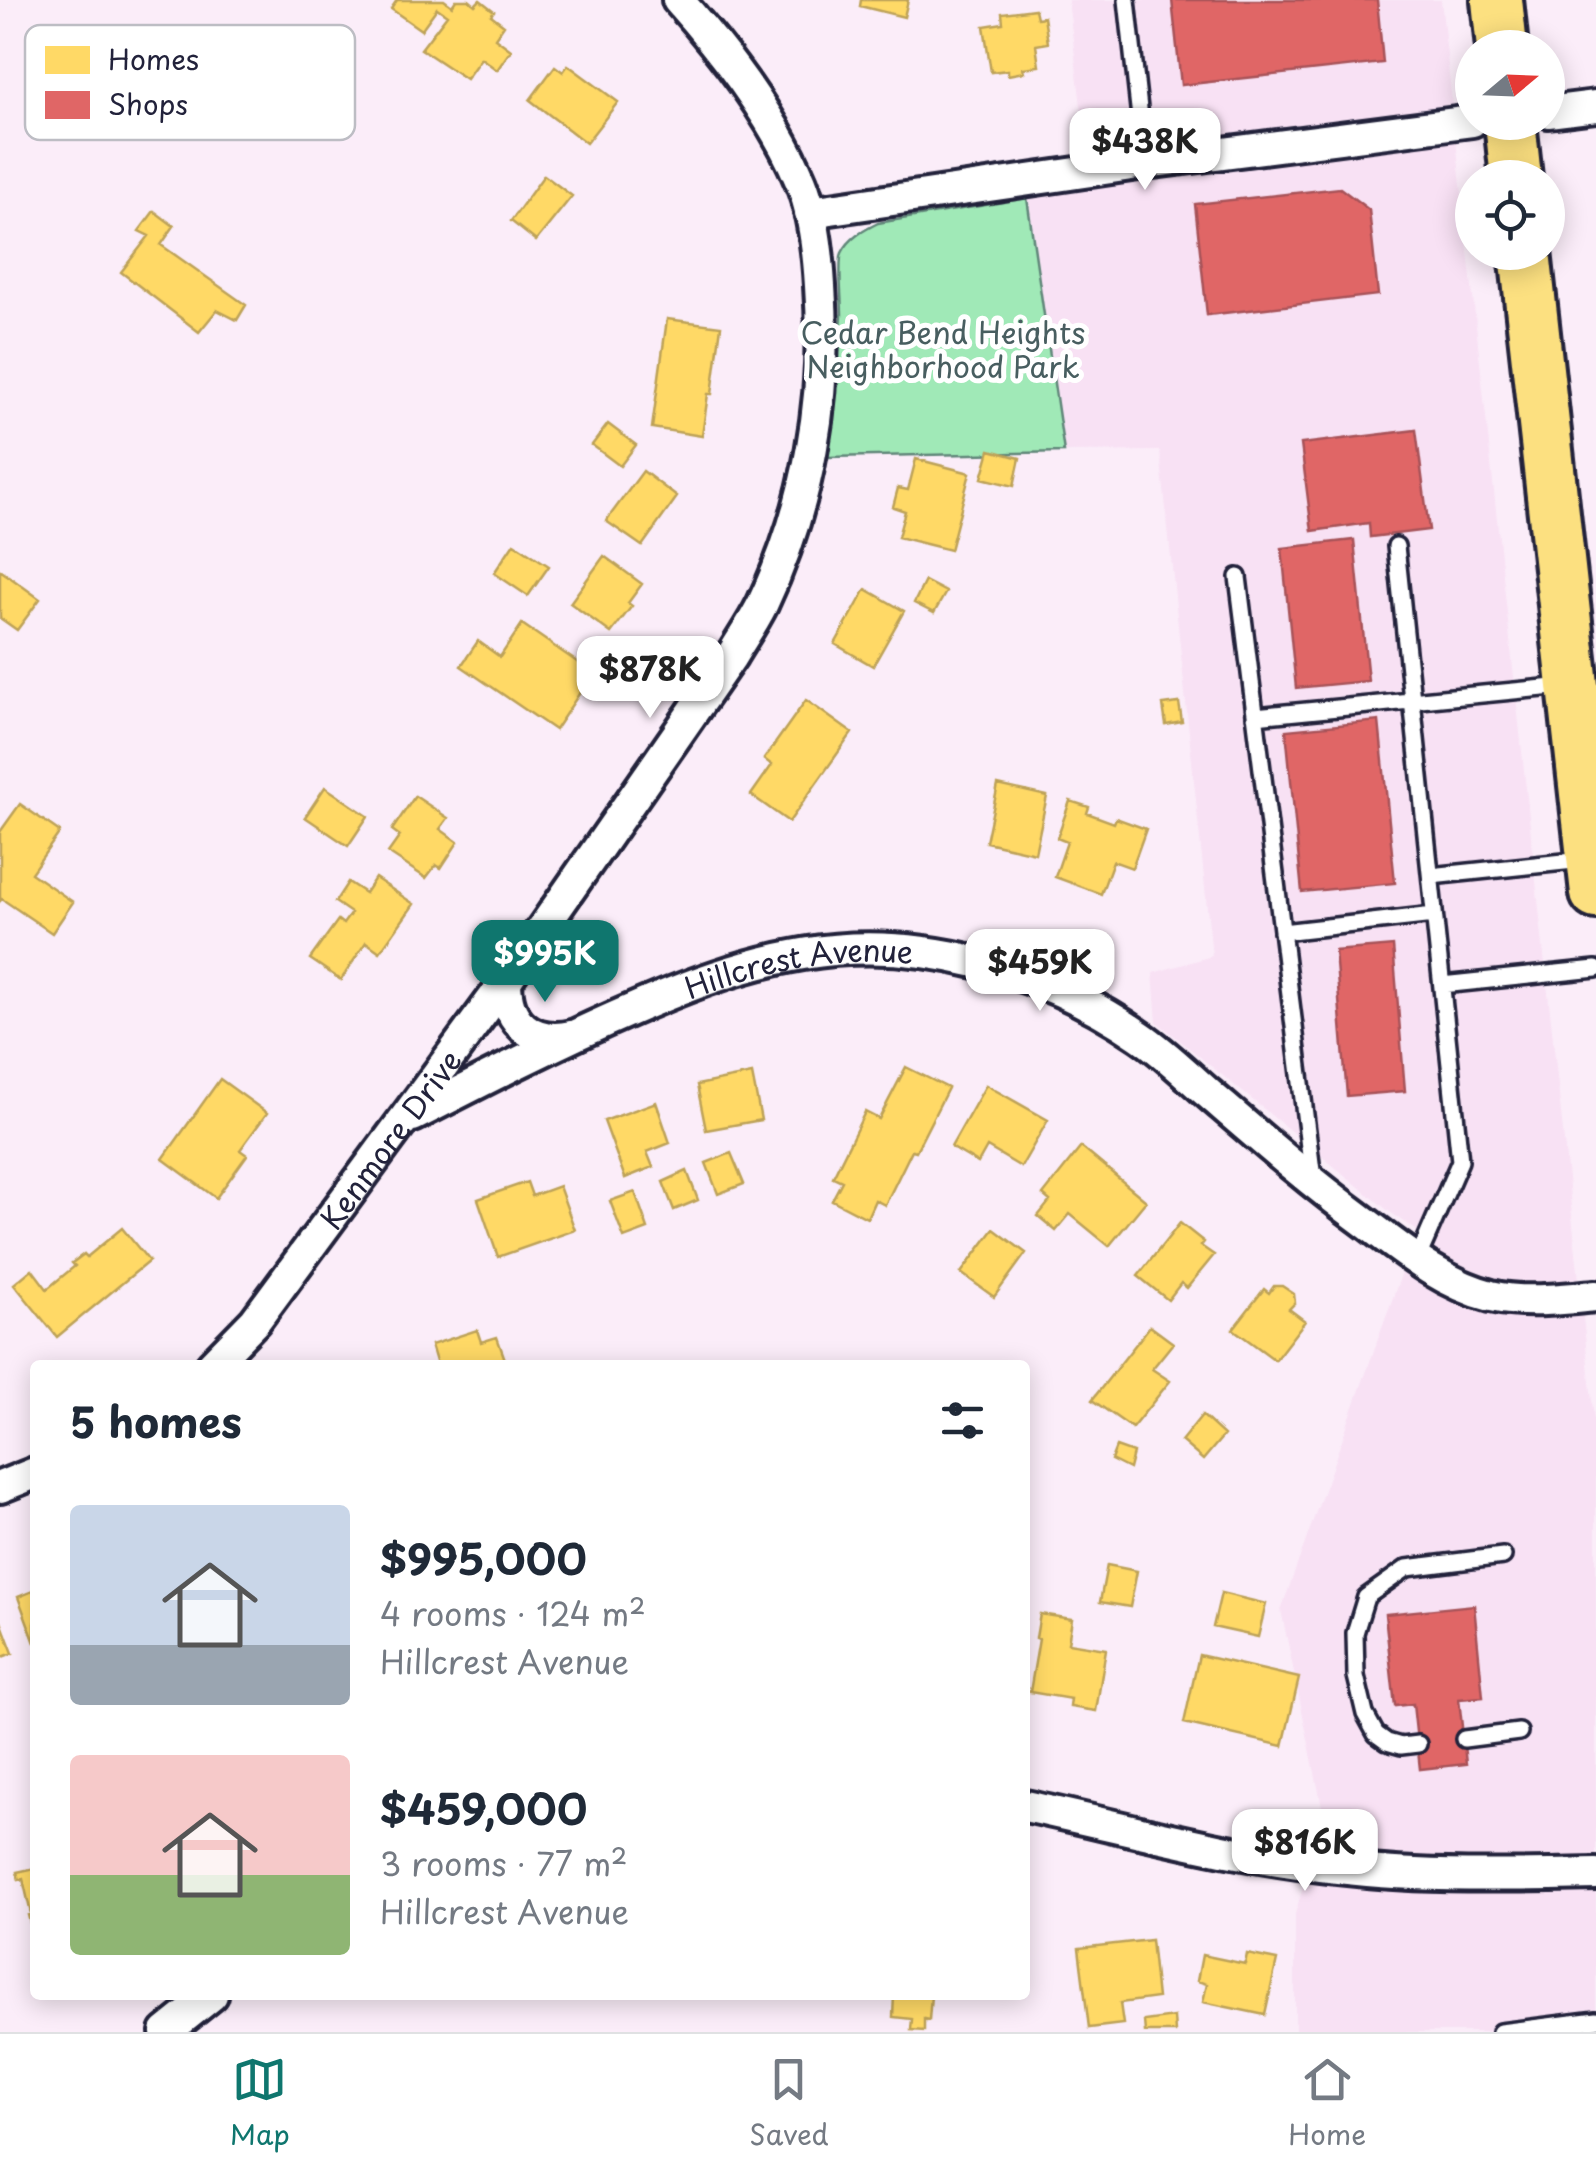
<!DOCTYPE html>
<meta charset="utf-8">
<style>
body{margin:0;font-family:"Playpen Sans",sans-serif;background:#f2f2f3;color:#1f2937;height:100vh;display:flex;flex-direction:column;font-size:38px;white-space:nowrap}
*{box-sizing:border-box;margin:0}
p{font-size:32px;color:#747a83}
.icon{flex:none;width:55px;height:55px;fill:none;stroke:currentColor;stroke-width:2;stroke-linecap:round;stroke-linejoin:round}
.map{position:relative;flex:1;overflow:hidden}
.side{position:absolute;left:30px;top:1360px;width:1000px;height:640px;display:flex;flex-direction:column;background:#fff;border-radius:10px;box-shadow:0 5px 25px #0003}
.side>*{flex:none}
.needle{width:65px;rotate:71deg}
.tools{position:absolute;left:1455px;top:30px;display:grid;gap:20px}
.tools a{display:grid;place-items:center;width:110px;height:110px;border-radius:50%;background:#fff;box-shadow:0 5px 25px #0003;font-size:50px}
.price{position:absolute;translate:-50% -85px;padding:0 22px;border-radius:20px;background:#fff;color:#222;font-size:32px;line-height:65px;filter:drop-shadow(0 2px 5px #0008)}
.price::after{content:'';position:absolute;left:50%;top:60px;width:30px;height:22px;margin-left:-15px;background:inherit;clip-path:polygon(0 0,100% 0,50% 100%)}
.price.active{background:#0f766e;color:#fff}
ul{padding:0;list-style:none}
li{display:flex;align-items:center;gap:30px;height:250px;padding:0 40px}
li span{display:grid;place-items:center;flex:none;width:280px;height:200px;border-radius:10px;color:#555}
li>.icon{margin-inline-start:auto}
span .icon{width:120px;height:120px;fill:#fffc;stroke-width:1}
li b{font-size:42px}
h2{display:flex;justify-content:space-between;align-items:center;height:120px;padding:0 40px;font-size:42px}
.dock{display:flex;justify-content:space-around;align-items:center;height:140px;border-top:2px solid #e0e1e3;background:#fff;font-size:28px;color:#747a83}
.dock a{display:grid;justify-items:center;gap:5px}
.dock .active{color:#0f766e}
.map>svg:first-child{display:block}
.built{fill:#f8e1f4}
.green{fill:#a0e9b7;stroke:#618679;stroke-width:2.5}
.homes{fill:#ffd966;stroke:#bda259;stroke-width:2.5}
.shops{fill:#e06666;stroke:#a75259;stroke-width:2.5}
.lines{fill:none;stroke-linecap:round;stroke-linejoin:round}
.lane-casing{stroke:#22223b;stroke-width:22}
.street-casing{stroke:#22223b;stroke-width:38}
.primary-casing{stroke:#22223b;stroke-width:58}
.lane{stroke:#fff;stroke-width:15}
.street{stroke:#fff;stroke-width:30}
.primary{stroke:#fce080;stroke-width:50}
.labels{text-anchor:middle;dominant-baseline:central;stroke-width:10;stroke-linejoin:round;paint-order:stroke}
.park-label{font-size:30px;fill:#485e60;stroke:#fff}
.street-label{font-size:30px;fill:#22223b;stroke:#fff}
.key{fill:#fff;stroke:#bdbdc4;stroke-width:2.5}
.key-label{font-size:28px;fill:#22223b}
</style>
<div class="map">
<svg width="1596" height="2032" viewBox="0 0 1596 2032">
<rect width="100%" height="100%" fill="#fbedf9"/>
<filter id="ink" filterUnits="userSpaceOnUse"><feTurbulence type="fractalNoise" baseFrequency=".01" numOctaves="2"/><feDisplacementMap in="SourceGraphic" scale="20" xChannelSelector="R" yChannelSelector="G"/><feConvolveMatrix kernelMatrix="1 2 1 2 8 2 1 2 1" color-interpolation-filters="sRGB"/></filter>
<g filter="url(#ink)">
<path class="built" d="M1068 0H1441L1596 1438V2032H1295V1914L1324 1816 1281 1610 1401 1275 1419 1232 1390 1212 1157 1022 1153 973 1212 956 1160 451 1064 452 1027 198 1091 187Z"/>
<path class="green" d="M1027 198 1064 452 828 457C832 410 839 362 842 315 842 301 838 262 842 253 849 238 864 230 878 223Z"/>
<path class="homes" d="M397 0H444L452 6 456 0H469L475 5 480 0 494 11 491 15 504 25 495 38 511 50 497 70 481 58 466 79 421 49 447 15 437 8 421 30 391 9Z
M861 0H908L904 17 860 6Z
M1035 9 1037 18 1044 17 1048 43 1036 45 1039 66 1023 68 1024 72 1008 75V70L991 72 984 26 1003 23 1002 13Z
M568 65 618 102 586 143 530 100 555 66 563 72Z
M544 175 572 196 536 241 511 221Z
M154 211 174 226 161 245 246 305 237 320 217 310 199 332 121 272 149 236 139 231Z
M667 319 721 326 712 394H708L702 436 652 428Z
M608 424 636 445 620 466 592 445Z
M990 450 1020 458 1014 486 982 478Z
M916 459 970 473 950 550 898 537 905 511 893 507 898 488 908 490Z
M643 471 677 497 642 546 606 521Z
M514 543 549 566 528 596 494 573Z
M604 556 642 584 628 603 632 606 611 633 570 603Z
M0 570 40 599 17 630 0 618Z
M925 581 946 592 934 613 914 603Z
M866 589 904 611 873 666 835 644Z
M522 624 593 673 555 730 461 666 478 641 500 657Z
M806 700 852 733 789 822 751 795 772 765 764 759Z
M1179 703 1182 722 1166 725 1163 705Z
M998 785 1047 796 1035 853 986 842Z
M325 787 368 816 348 846 305 817Z
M415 796 448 818 440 829 458 842 441 868 436 865 426 878 388 853 400 836 392 830Z
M1070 801 1089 807 1087 813 1114 823 1116 818 1146 829 1132 868 1113 861 1101 894 1055 877 1067 842 1057 838Z
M20 804 60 832 31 873 73 902 52 933 2 899 0 901V832Z
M375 878 414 904 380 952 366 942 341 980 310 959 338 920 343 924 351 913 335 902 348 882 365 893Z
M906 1067 948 1088 916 1151 912 1150 885 1205 875 1200 867 1218 832 1200 842 1181 833 1177 865 1112 879 1119Z
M752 1074 761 1120 706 1130 697 1085Z
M220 1079 267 1113 240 1150 247 1155 216 1198 163 1159Z
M986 1085 1048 1120 1021 1167 987 1147 978 1163 951 1147Z
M656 1102 670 1143 647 1152 653 1167 625 1178 604 1121Z
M1081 1147 1146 1201 1109 1246 1070 1214 1056 1231 1038 1216 1050 1201 1043 1195Z
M731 1153 744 1184 718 1194 706 1163Z
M687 1171 698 1200 674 1210 663 1182Z
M527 1182 532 1196 559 1186 575 1230 498 1257 478 1199Z
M635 1192 648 1229 624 1238 610 1201Z
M1180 1223 1204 1242 1201 1246 1214 1255 1187 1288 1181 1283 1168 1300 1138 1276Z
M122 1228 149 1261 57 1337 14 1284 32 1269 47 1289 75 1266 72 1263 84 1254 87 1257Z
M994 1229 1026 1253 994 1297 961 1273Z
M1274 1286H1282L1294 1294 1295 1303 1289 1309 1305 1321 1275 1360 1233 1329 1264 1289 1269 1293Z
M1150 1326 1173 1343 1152 1369 1170 1381 1132 1428 1092 1400Z
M477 1330 481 1342 497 1337 507 1365H437L431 1345Z
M1202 1415 1224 1435 1203 1460 1181 1441Z
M1116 1447 1133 1453 1129 1469 1111 1460Z
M1107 1565 1137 1571 1130 1607 1100 1602Z
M35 1590V1643L18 1597Z
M1221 1593 1266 1604 1258 1637 1213 1627Z
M1040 1614 1072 1619 1068 1643 1106 1649 1096 1711 1070 1707 1071 1699 1030 1692 1039 1639 1036 1638Z
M0 1619 13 1653 0 1658Z
M1199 1655 1299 1678 1283 1746 1184 1723Z
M35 1868V1929H34L33 1922 30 1923 28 1915 31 1914 23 1879 19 1880 17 1872Z
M1151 1940 1157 1998 1120 2003 1123 2024 1089 2028 1079 1948Z
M1247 1954 1277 1960 1265 2015 1203 2002 1207 1984 1197 1981 1202 1955 1245 1964Z
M894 1995H931L929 2020 924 2019V2031L911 2030 912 2019 893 2017Z
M1174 2017 1175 2032H1145L1144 2021Z"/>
<path class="shops" d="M1172 0H1377L1383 63 1181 85Z
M1340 188 1369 210 1378 295 1207 315 1195 204Z
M1416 430 1429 530 1370 537 1369 523 1312 531 1301 444Z
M1354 540 1368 681 1296 688 1282 548Z
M1379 721 1395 883 1302 892 1286 730Z
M1393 946 1405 1091 1347 1096 1335 951Z
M1474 1605 1483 1697 1459 1699 1466 1764 1420 1769 1413 1704 1395 1706 1385 1614Z"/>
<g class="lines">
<g class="lane-casing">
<path id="lane" d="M1127 0 1145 163
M1396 546 1460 1161 1417 1260
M1238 577 1313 1179
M1255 716 1565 686
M1431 876 1583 860
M1282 932 1434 915
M1442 985 1596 969
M1464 1739 1519 1732
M1418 1744 1401 1746 1387 1742 1376 1734 1365 1714 1356 1676 1355 1633 1366 1597 1407 1568 1503 1556
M1500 2032 1596 2020"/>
</g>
<g class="street-casing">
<g id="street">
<path d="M1548 112 1596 106"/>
<path d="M810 212 1145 163 1472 121"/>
<path d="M506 981C506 1022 531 1045 572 1036"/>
<path id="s1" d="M413 1116C485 1079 557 1042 631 1010 686 986 743 964 803 954 918 934 1045 970 1140 1036 1165 1053 1187 1075 1209 1094 1259 1137 1308 1180 1361 1219 1401 1249 1441 1283 1491 1296 1525 1304 1561 1299 1596 1296"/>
<path id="s2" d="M212 1365 255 1321 506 981 731 657C741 640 753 623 762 605 809 506 828 395 820 286 818 251 814 214 801 182 775 118 723 51 678 0"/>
<path d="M0 1487 35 1473"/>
<path d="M1025 1806C1128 1828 1232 1857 1338 1868 1424 1878 1510 1876 1596 1874"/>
<path d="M166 2032 212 1995"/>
</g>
</g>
<g class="primary-casing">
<path id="primary" d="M1497 0 1502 48
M1510 122 1516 178
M1525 252 1596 893"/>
</g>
<use href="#lane" class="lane"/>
<use href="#street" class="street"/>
<use href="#primary" class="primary"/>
</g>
</g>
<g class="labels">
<g class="park-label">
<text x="943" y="331">Cedar Bend Heights<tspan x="943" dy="34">Neighborhood Park</tspan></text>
</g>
<g class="street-label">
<text stroke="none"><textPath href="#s1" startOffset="418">Hillcrest Avenue</textPath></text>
<text stroke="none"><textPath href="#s2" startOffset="288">Kenmore Drive</textPath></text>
</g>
</g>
<rect x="25" y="25" width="330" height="115" rx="15" class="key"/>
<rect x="45" y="46" width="45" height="28" fill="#ffd966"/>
<rect x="45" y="91" width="45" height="28" fill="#e06666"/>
<g class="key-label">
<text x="108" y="70">Homes</text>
<text x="108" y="115">Shops</text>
</g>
</svg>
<div class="tools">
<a><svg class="needle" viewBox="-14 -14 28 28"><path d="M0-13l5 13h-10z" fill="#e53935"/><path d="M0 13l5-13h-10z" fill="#747a83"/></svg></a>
<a><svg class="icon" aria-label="locate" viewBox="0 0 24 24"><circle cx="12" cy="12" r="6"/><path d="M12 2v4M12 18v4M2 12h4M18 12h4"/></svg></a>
</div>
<b class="price" style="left:1145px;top:193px">$438K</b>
<b class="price" style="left:650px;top:721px">$878K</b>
<b class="price active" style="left:545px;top:1005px">$995K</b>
<b class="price" style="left:1040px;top:1014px">$459K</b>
<b class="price" style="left:1305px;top:1894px">$816K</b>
<section class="side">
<h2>5 homes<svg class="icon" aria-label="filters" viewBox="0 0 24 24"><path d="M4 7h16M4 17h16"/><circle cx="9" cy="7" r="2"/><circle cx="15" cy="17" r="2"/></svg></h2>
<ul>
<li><span style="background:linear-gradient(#c9d6e8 70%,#9aa5b1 0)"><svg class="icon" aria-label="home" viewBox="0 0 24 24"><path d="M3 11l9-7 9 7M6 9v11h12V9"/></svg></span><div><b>$995,000</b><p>4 rooms · 124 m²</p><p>Hillcrest Avenue</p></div></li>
<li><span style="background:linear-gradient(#f6c9c9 60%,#8fb573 0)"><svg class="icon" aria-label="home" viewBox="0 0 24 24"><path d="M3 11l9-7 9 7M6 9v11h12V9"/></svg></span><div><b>$459,000</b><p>3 rooms · 77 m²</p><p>Hillcrest Avenue</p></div></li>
</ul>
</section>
</div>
<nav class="dock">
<a class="active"><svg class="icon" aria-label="map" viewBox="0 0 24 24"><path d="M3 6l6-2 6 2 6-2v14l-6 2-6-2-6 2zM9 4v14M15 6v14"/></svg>Map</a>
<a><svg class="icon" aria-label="saved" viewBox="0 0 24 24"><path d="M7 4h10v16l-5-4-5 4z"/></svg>Saved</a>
<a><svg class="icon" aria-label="home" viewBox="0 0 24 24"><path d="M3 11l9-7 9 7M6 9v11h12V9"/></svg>Home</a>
</nav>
